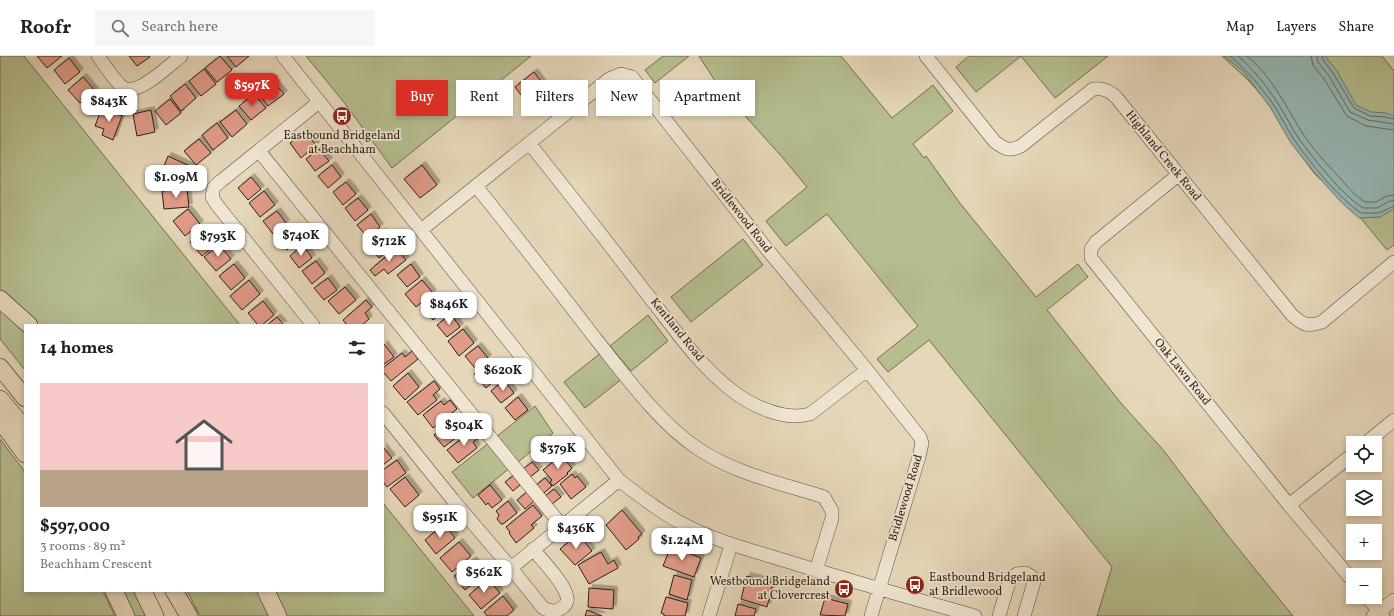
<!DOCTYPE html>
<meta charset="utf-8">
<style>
body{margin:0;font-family:Vollkorn,serif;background:#f6f6f6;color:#222;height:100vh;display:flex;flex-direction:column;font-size:15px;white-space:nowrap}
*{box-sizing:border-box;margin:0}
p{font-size:13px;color:#767676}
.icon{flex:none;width:22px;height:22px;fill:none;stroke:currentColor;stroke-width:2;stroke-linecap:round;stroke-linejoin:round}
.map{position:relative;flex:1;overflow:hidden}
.panel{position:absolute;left:24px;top:268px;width:360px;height:268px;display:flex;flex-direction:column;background:#fff;border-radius:0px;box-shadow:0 2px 6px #0003}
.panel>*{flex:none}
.guide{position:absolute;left:396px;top:24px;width:380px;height:36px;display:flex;gap:8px}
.buttons{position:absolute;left:1346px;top:380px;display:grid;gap:8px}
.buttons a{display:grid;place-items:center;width:36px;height:36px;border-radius:0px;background:#fff;box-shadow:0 2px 6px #0003;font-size:20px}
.price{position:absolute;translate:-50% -34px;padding:0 9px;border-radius:8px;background:#fff;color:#222;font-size:13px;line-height:26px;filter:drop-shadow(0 1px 2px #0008)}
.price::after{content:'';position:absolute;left:50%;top:24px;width:12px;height:9px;margin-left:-6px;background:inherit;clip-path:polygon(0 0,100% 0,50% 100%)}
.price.on{background:#d93025;color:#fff}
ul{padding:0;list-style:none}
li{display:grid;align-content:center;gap:8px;height:212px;padding:0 16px}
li+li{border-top:1px solid #e0e0e0}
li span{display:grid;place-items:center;height:124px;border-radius:0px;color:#555}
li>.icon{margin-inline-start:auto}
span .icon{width:72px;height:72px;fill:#fffc;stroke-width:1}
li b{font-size:17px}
h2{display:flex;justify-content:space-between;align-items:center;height:48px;padding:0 16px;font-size:17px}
.pill{padding:0 14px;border-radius:0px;background:#fff;box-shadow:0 2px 6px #0003;font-size:14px;line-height:36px}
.pill.on{background:#d93025;color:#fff}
header{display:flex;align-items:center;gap:24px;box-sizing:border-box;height:56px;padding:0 20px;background:#fff;border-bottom:1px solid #e0e0e0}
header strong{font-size:19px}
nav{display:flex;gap:22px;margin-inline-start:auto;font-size:14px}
.search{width:280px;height:36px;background:#f6f6f6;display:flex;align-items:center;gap:10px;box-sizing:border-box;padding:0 14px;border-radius:0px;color:#767676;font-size:15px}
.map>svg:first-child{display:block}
.green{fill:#b6be8f;stroke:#726e52}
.water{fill:#97b8b5;stroke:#6d7a75}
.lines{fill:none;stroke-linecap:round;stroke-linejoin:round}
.shore{stroke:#626a66;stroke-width:1}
.building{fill:#e19c88;stroke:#2e1d16;filter:url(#shadow)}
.minor-casing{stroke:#5c4c3f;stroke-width:14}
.major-casing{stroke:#2e1d16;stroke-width:18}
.minor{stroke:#efe5d2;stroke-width:13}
.major{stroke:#e6d7ba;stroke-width:17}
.labels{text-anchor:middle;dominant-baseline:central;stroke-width:3.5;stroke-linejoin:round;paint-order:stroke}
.poi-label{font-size:12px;fill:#2e1d16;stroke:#efe5d2}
.street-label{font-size:12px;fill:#2e1d16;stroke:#efe5d2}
</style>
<header>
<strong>Roofr</strong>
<div class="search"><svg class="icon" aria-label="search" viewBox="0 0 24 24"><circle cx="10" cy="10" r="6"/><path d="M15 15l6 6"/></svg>Search here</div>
<nav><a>Map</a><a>Layers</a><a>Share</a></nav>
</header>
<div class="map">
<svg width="1394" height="560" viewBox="0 0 1394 560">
<defs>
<filter id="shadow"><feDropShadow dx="3.5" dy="-3.5" stdDeviation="0" flood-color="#0004"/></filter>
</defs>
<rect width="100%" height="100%" fill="#e6d7ba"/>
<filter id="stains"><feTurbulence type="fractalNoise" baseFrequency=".005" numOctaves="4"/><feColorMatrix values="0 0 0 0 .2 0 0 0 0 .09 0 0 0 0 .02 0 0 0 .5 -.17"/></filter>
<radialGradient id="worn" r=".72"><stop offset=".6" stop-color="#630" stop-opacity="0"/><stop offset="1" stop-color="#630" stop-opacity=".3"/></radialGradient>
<path class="green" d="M0 0H24L240 269H25V314L0 283Z
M306 0H531L392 112 343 45Z
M663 0H689L655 27 645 14Z
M699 0H841L892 62 933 29 953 55 913 88 924 102 926 100 959 146 1036 241 1078 208 1088 221 1047 254 1120 346 1164 395 1229 481 1293 560H1097L1112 511 929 284 888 316 877 303 918 270 827 158 786 190 766 165 807 131 783 102 719 31Z
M969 0H1108L1055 42 1021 0 976 36 956 11Z
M1222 0H1382L1394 15V189L1387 194 1349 148 1330 133 1314 117 1300 98 1280 64 1264 42 1248 24Z
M743 183 763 209 691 266 671 241Z
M648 259 668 285 631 315 610 290Z
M602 296 623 322 585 352 564 326Z
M535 350 553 377 517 407 496 381Z
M0 383 25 416V535H103L115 560H0Z
M490 386 511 411 473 442 452 416Z
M383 447 474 560H200L187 535H383Z
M121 535H137L150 560H133Z"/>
<path class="water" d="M1224 0H1325L1337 15 1356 49 1371 56 1386 57 1394 60V153L1380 161 1359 162 1341 146 1314 116 1291 87 1270 51 1243 15Z"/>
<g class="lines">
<path class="shore" d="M1230 0C1247 14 1260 30 1273 48 1281 60 1287 73 1295 85 1310 107 1339 142 1361 157H1379L1394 150
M1238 0C1253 13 1266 29 1277 46 1285 58 1291 71 1299 83 1315 104 1341 138 1363 152H1377L1390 145H1394
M1247 0C1271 19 1287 52 1303 78 1313 93 1326 107 1339 121 1347 130 1355 140 1365 146H1376L1387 140 1394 139
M1311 0 1313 9 1324 23 1347 60 1366 70 1394 74
M1317 0 1318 6 1329 20 1350 56 1368 64 1394 68
M1322 0 1323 4 1333 17 1354 52 1370 60 1385 61 1394 63"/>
</g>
<path class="building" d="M37 0H62L47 12Z
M129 0H149L150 1 137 10Z
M220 0 232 14 217 26 205 12Z
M227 0H249L236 11Z
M69 2 80 16 65 28 54 14Z
M204 13 216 28 201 40 189 25Z
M534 16 548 35 529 49 515 31Z
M83 21 95 35 80 47 68 34Z
M272 24 284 38 268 50 257 36Z
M185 28 196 42 181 55 170 40Z
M254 38 266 52 251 64 239 50Z
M170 43 181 57 166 69 155 55Z
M102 52 122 60 113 84 102 79 104 73 95 70Z
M151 54 155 76 137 80 133 58Z
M236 54 247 68 232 81 220 66Z
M217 67 228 82 213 94 202 79Z
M304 75 316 89 301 102 290 87Z
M199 83 211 97 196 109 184 95Z
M319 93 329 105 315 115 306 103Z
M168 100 194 112 187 126 162 115Z
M332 109 341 121 328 132 318 120Z
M422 109 437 129 420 142 404 123Z
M251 121 261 133 248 144 238 132Z
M346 126 356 138 343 149 333 136Z
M187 133 189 151 164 153 162 135Z
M264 135 275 149 260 161 249 147Z
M358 142 368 154 355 165 345 152Z
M188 153 200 168 185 180 173 165Z
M277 155 286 167 273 178 263 165Z
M371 158 380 171 367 181 357 169Z
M290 171 300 183 287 194 277 182Z
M205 173 217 188 202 200 190 186Z
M382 176 394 190 379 202 367 188Z
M219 189 231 203 216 215 204 201Z
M303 189 312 202 299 212 290 200Z
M396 192 406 204 388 218 384 213 375 220 370 214Z
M316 205 325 217 312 228 302 215Z
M234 208 245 222 231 234 219 220Z
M411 208 420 221 407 231 397 219Z
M328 222 337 234 324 244 314 232Z
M249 224 260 238 242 254 230 240Z
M422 224 433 237 416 251 405 238Z
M345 231 356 244 339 258 328 245Z
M436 241 446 254 433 264 423 252Z
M366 244 372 251 365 257 369 263 362 269H347L343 264Z
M263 245 274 259 262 269H258L248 257Z
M451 258 460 271 447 281 437 269Z
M277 261 284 269H267Z
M463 273 474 287 459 300 448 285Z
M384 288 394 301 383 309V289Z
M478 290 488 302 475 312 465 300Z
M412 295 418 303 391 325 383 316V312L402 297 405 301Z
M489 306 500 320 486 332 474 318Z
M408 317 419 331 405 344 393 330Z
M504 324 514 337 501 347 491 335Z
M434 325 440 333 433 339 437 344 418 359 407 346Z
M518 341 528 354 515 364 505 352Z
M450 344 457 353 433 372 423 359 441 345 444 349Z
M448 368 457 381 444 391 434 379Z
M474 373 480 381 473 386 477 392 458 407 447 394Z
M547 384 551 389 552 388 558 397 547 406 536 393Z
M383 391 392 402 383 409Z
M561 399 572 412 567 417 568 418 553 430 550 426 552 424 543 414Z
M397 404 406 417 387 431 383 426V414Z
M532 406 539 414 530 421 523 413Z
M572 418 575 422 577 420 586 431 571 443 560 428Z
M514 419 521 428 513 435 505 426Z
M405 421 419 439 405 451 390 433Z
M545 422 552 430 543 438 536 429Z
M490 429 502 444 492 452 488 447 486 449 478 439Z
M554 433 561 441 552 448 545 440Z
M527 436 534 445 525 453 517 444Z
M508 445 517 457 503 468H501L497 463 499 459 496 455Z
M533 449 542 460 531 469 534 472 516 487 509 477 510 476 506 471Z
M622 454 642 478 638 481 639 483 626 494 606 469Z
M444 468 455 482 436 498 425 484Z
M578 478 592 495 575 509 560 493Z
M459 486 471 500 452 516 440 502Z
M672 491 701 502 694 521 663 510 669 495 670 496Z
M601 496 608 508 614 504 618 512 589 528 578 509Z
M473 504 484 518 465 534 454 520Z
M674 519 692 524 687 544 669 538Z
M747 520 773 527 767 551 741 543Z
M488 523 500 537 481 553 469 539Z
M589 532 614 534 613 553 588 551Z
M503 540 514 554 507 560H487L484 556Z
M666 541 688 547 685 560H664V558L661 557Z
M825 542 848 548 845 560 820 559Z
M738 548 756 553 754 560H735Z
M587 554 602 560H585Z"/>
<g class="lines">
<g class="minor-casing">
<path id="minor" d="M98 0C105 10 112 21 121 30 135 44 169 9 181 0
M283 0 619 424C641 441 664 459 689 471 719 486 751 494 783 504 847 524 911 542 975 560
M926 0 995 86C1005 93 1009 96 1021 90L1093 33C1103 32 1108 34 1116 41L1292 259C1303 269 1308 271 1322 266L1394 206
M529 87C569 137 608 187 647 238 674 272 699 310 734 336 754 351 785 365 810 358L867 314
M259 95 562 470
M1178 119 1096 186 1091 193V202L1289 449 1353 525
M476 130C516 180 556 231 595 282 624 318 658 366 697 392 735 418 781 427 824 441L832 455V462L816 515
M421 174 609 23 621 18 632 21 766 192 867 314 920 381 922 387 919 401 871 560
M313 269 217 149 212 141 214 131 221 125 319 46
M383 357 453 444 511 512 619 424
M1366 387 1394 364
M1289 449 1353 398
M511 512 543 552C550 555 556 557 563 551 566 549 568 545 567 541 565 528 542 504 533 493
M1367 541 1383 560
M709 560 731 489
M999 560 1010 523 1017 518 1025 517 1031 520 1034 526 1024 560
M1373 560 1394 544"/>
</g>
<g class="major-casing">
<path id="major" d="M0 243 29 269
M0 311 25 342
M0 343 25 373
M0 364 25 398
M114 535 126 560
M143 535 155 560
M174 535 189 560
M266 535 278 560"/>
</g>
<use href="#minor" class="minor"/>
<use href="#major" class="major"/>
</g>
<defs>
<g id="bus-disc" transform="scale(1)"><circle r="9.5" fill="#8f2418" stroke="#efe5d2"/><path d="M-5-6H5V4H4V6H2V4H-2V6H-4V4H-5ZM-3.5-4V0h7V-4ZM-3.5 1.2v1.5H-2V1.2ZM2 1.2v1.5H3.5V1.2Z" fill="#fff"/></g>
</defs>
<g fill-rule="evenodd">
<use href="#bus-disc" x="342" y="60"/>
<use href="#bus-disc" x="915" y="529"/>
<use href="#bus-disc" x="844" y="533"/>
</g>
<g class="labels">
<g class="poi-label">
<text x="342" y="80">Eastbound Bridgeland<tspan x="342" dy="14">at Beachham</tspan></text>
<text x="929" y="522" text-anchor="start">Eastbound Bridgeland<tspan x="929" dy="14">at Bridlewood</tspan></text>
<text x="830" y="526" text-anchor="end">Westbound Bridgeland<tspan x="830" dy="14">at Clovercrest</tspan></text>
</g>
<g class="street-label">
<text transform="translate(1163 100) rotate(51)">Highland Creek Road</text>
<text transform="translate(741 160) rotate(52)">Bridlewood Road</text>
<text transform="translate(677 274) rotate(51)">Kentland Road</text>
<text transform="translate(1182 316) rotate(51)">Oak Lawn Road</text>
<text transform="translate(906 442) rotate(-73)">Bridlewood Road</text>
</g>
</g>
<rect width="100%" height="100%" filter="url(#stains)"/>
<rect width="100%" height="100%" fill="url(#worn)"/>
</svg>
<div class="buttons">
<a><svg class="icon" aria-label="locate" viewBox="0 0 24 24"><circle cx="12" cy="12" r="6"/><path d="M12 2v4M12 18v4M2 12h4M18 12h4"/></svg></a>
<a><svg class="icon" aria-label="layers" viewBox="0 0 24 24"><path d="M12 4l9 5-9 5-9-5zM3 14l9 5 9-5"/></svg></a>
<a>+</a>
<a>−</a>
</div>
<b class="price on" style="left:252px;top:51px">$597K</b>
<b class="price" style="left:109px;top:67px">$843K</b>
<b class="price" style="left:176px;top:143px">$1.09M</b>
<b class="price" style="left:301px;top:201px">$740K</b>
<b class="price" style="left:218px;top:202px">$793K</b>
<b class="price" style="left:389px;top:207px">$712K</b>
<b class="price" style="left:449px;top:270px">$846K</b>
<b class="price" style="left:503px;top:336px">$620K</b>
<b class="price" style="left:464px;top:391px">$504K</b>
<b class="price" style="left:558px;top:414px">$379K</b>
<b class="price" style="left:440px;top:483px">$951K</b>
<b class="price" style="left:576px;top:494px">$436K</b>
<b class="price" style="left:682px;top:506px">$1.24M</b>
<b class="price" style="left:484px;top:538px">$562K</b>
<div class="guide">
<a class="pill on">Buy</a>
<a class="pill">Rent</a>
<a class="pill">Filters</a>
<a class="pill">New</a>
<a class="pill">Apartment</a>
</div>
<section class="panel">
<h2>14 homes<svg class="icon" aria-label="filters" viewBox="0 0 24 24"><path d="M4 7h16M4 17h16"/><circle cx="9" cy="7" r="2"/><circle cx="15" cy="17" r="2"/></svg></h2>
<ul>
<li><span style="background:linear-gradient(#f6c9c9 70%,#b9a48a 0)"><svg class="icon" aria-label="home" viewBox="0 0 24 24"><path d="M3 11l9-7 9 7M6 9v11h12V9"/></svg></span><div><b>$597,000</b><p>3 rooms · 89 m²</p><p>Beachham Crescent</p></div></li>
</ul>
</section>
</div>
